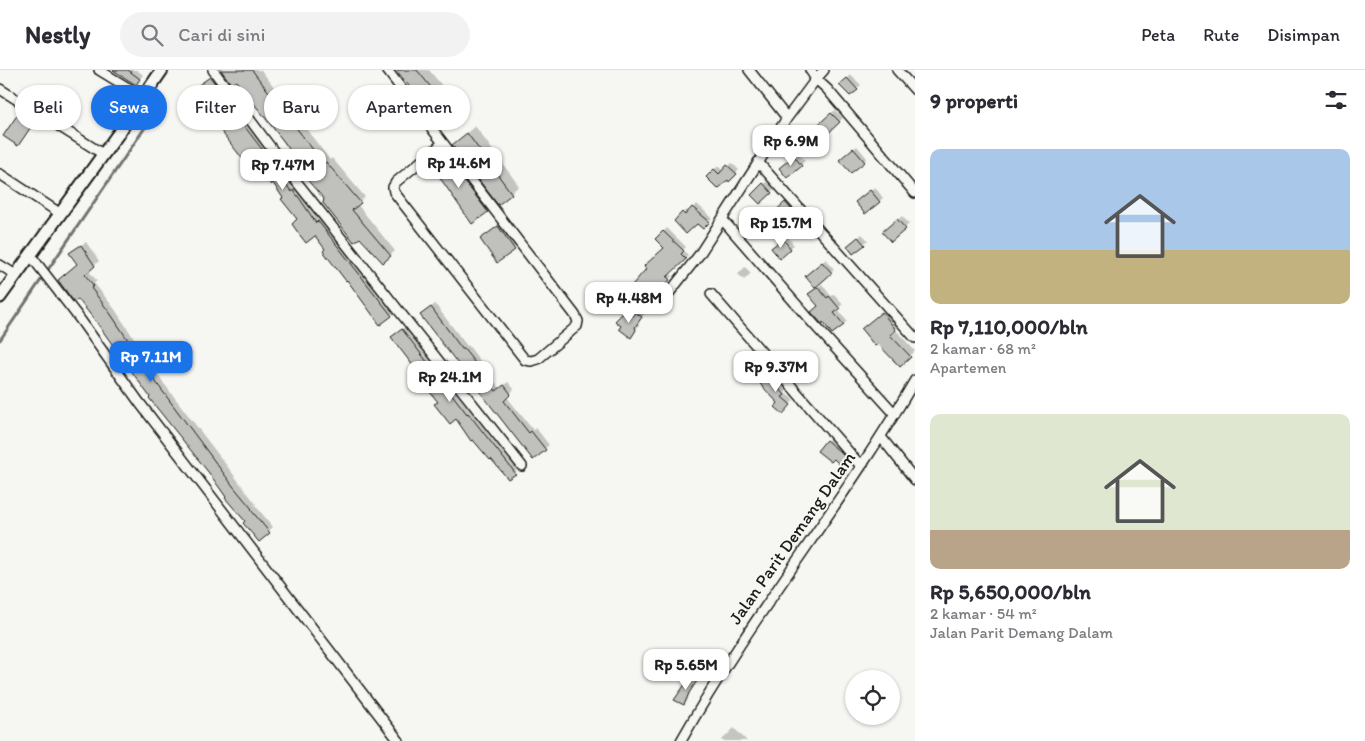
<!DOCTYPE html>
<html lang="id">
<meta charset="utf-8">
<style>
body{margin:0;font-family:Itim,sans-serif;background:#f2f2f3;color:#2b2b33;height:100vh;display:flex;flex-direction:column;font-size:19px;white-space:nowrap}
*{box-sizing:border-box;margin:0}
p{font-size:16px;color:#7c7c81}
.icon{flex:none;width:28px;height:28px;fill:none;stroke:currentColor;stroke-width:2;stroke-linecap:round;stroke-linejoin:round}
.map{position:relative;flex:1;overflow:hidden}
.details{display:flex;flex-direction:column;background:#fff;width:450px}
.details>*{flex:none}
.hud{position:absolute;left:15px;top:15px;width:475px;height:45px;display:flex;gap:10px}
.tools{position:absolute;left:845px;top:600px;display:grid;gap:10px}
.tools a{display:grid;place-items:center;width:55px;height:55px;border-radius:50%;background:#fff;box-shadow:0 1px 4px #0004;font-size:25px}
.price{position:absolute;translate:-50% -42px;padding:0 11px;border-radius:10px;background:#fff;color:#222;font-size:16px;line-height:32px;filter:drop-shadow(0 1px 2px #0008)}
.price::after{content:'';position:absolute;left:50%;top:30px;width:15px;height:11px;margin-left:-8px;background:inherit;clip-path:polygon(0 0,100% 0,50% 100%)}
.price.on{background:#1a73e8;color:#fff}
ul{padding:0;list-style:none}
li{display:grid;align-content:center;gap:10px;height:265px;padding:0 15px}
li span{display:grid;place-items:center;height:155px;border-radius:10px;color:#555}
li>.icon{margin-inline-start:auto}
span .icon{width:90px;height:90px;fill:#fffc;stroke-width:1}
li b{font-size:21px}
h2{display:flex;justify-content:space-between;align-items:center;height:60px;padding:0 15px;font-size:21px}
.chip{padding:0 18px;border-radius:22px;background:#fff;box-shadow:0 1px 4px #0004;font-size:18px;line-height:45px}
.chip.on{background:#1a73e8;color:#fff}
header{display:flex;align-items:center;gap:30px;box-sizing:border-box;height:70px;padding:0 25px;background:#fff;border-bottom:1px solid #e1e1e2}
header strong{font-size:24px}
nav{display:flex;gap:28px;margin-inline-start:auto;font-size:18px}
.search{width:350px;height:45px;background:#f2f2f3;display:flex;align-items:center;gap:12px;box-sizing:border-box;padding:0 18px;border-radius:28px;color:#7c7c81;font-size:19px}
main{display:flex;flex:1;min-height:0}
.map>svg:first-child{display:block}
.shadow{fill:#0003}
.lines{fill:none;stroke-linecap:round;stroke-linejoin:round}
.stream{stroke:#727271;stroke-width:3}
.building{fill:#c0c0bd;stroke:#1c1c1c}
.street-casing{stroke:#1c1c1c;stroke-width:12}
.secondary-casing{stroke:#1c1c1c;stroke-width:15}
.street{stroke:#f6f6f2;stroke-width:9}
.secondary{stroke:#f6f6f2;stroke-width:11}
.labels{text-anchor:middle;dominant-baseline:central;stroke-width:4;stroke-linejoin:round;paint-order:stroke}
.street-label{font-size:18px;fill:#1c1c1c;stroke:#f6f6f2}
</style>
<header>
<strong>Nestly</strong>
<div class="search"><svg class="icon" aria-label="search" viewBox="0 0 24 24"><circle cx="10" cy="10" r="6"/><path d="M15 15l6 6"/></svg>Cari di sini</div>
<nav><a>Peta</a><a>Rute</a><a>Disimpan</a></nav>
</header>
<main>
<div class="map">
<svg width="915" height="671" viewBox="0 0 915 671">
<rect width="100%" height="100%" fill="#f6f6f2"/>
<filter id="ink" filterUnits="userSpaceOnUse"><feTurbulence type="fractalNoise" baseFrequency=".02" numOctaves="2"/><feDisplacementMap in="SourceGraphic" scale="10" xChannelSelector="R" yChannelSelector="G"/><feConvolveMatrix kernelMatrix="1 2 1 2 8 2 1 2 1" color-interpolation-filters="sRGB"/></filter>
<g filter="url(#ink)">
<path class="shadow" d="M119 0H137L143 5 139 10Z
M222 0H261L330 90 332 88 365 127 357 134 395 181 390 185 325 129 237 9Z
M396 0H429L457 34 450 41Z
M216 3 396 240 391 245 326 179 316 165 298 149 285 128 197 16Z
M851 5 861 15 850 24 841 15Z
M26 36 40 45 18 74 21 42Z
M835 40 843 48 820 69 813 61Z
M475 56 519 116 499 133 462 67Z
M857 76 867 88 864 91 845 86Z
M449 78 493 136 473 152 432 92Z
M798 83 805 91 787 106 784 94Z
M732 93 739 100 729 110 707 107 718 96 723 101Z
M767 111 775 118 760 132 753 125Z
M875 117 883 128 865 143 860 128Z
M790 129 803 146 786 163 771 147Z
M697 134 712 148 703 158 697 152 675 151 687 140 689 142Z
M902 146 909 154 891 170 887 159Z
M504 151 520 173 497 191 481 169Z
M667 158 686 177 683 180 688 185 670 203 673 206 663 214 666 178 657 169Z
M862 164 868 170 854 183 852 173Z
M787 166 794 175 790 178 776 174Z
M86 172 99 191 88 200 97 211 94 213 114 238 162 311 256 434 255 435 273 457 259 470 78 227V194L75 179Z
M826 189 834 199 831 202 810 203Z
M745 197 751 203 744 210 738 204Z
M822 214 831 226 834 224 843 234 837 239 847 251 843 255 819 236 813 221Z
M435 234 467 276 468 275 481 292 479 294 500 318 508 312 514 319 507 327 533 360 536 358 549 375 533 388 421 245Z
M888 238 900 254 895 259 915 281 901 295 862 259Z
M640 239 645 243 638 252 639 255 634 262 617 251 627 240 633 246Z
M407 255 472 340 473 339 519 398 515 403 439 331 425 310 393 267Z
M775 301 780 306 777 309 788 320 785 323 794 330 783 342 780 333 761 314Z
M831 367 851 387 843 396 834 388 819 381Z
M695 604 699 608 692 618 687 631 684 634 692 607Z
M734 658 747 671H721Z"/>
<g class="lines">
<path class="stream" d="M0 270 159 37"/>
</g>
<path class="building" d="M113 0H128L140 9 136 15Z
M221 0H252L324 94 326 92 361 133 352 140 391 186 383 193 360 168 354 172 323 133 324 129 289 89 293 85 285 73 236 11 231 14Z
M396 0H417L451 42 438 52Z
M210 7 224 25 221 26 275 96 273 98 292 122 293 120 300 129 316 153 318 151 392 246 380 255 347 210 346 211 323 181 325 179 315 166 306 173 299 164 292 154 297 149 281 129 283 128 273 113 271 115 253 92 248 96 190 21Z
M847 8 858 20 850 26 839 15Z
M20 41 35 51 18 76 3 66Z
M831 43 840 52 820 71 811 61Z
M467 63 512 124 498 135 452 75Z
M853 78 865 92 851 103 839 90Z
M443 83 488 142 472 154 429 92Z
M794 86 802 96 787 108 779 98Z
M727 95 737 104 729 112 728 110 718 119 706 107 714 99 719 104Z
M763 113 772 123 760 134 751 125Z
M870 120 880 132 865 144 855 132Z
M785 132 801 151 786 165 769 147Z
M692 137 710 152 703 159 697 154 686 164 674 151 682 142 685 145Z
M897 149 906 159 891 172 882 162Z
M498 156 515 180 497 193 480 169Z
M663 161 684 181 681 184 686 189 667 207 670 210 663 216 649 230 632 215 646 199 644 196 664 178 655 169Z
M858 167 865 175 853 184 847 176Z
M783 169 791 179 780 189 771 178Z
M81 175 95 196 85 205 94 216 91 218 110 243 158 315 233 416 252 439 251 440 270 463 259 472 243 453 245 451 225 428 226 427 209 403 149 328 150 327 97 253 78 229 74 232 58 210 77 194 69 183Z
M822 192 832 203 815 218 805 206Z
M818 217 827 228 829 226 840 239 834 243 844 255 832 264 823 252 822 254 811 242 818 236 808 224Z
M431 237 462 279H464L478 297 476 299 496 321 504 315 511 324 504 331 529 363 531 361 546 380 533 390 420 245Z
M635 242 642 247 635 257 636 260 631 268 619 259 621 256 615 251 623 243 629 249Z
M882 242 896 260 890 265 911 287 900 297 878 274 875 276 861 259Z
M402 259 467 344 468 343 516 404 508 409 491 389 490 390 473 370 471 371 456 349 450 354 434 334 438 332 422 312 424 310 391 267Z
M771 303 777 310 774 313 785 325 782 327 791 335 783 344 775 337 778 333 760 314Z
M826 370 839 381 849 391 843 398 834 389 831 392 817 381Z
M691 606 697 611 689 623 684 635 674 630Z"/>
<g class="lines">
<g class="street-casing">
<path id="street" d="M99 0 143 27
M213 0 292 106 522 396
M387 0 575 245 578 251 577 256 538 289 531 291 525 290 394 122 393 117 396 112 443 73
M749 0 787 48 816 9 827 19 915 123
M810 0 816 9 824 0
M897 0 915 20
M0 19 103 84
M758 92 915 268
M0 104 61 144
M722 149 810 250 895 344
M31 186 79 248 139 332 399 671
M0 195 16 205
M711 224 861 396
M658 237 699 185 787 48
M881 367 915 410
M681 671C751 546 843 434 915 310"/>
</g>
<g class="secondary-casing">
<path id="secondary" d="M0 227 118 64 162 0"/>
</g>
<use href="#street" class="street"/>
<use href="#secondary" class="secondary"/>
</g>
</g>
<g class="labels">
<g class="street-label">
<text transform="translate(792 468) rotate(-55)">Jalan Parit Demang Dalam</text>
</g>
</g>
</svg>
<div class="tools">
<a><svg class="icon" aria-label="locate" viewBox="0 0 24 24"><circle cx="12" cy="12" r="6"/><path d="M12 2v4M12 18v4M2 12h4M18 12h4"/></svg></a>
</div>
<b class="price" style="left:791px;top:97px">Rp 6.9M</b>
<b class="price" style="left:459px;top:119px">Rp 14.6M</b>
<b class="price" style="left:283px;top:121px">Rp 7.47M</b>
<b class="price" style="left:781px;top:179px">Rp 15.7M</b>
<b class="price" style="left:629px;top:254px">Rp 4.48M</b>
<b class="price on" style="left:151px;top:313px">Rp 7.11M</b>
<b class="price" style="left:776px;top:323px">Rp 9.37M</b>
<b class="price" style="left:450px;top:333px">Rp 24.1M</b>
<b class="price" style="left:686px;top:621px">Rp 5.65M</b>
<div class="hud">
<a class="chip">Beli</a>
<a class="chip on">Sewa</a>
<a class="chip">Filter</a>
<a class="chip">Baru</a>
<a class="chip">Apartemen</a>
</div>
</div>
<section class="details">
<h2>9 properti<svg class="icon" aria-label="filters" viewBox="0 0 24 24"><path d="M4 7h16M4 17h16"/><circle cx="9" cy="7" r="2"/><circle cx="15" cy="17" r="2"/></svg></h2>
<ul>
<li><span style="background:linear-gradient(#a9c7e8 65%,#c2b280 0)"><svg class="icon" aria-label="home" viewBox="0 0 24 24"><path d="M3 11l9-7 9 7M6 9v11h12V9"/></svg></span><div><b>Rp 7,110,000/bln</b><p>2 kamar · 68 m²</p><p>Apartemen</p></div></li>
<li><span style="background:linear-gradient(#dfe7d0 75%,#b9a48a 0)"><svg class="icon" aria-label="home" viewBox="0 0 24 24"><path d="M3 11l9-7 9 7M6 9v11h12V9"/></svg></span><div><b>Rp 5,650,000/bln</b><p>2 kamar · 54 m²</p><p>Jalan Parit Demang Dalam</p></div></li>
</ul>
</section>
</main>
